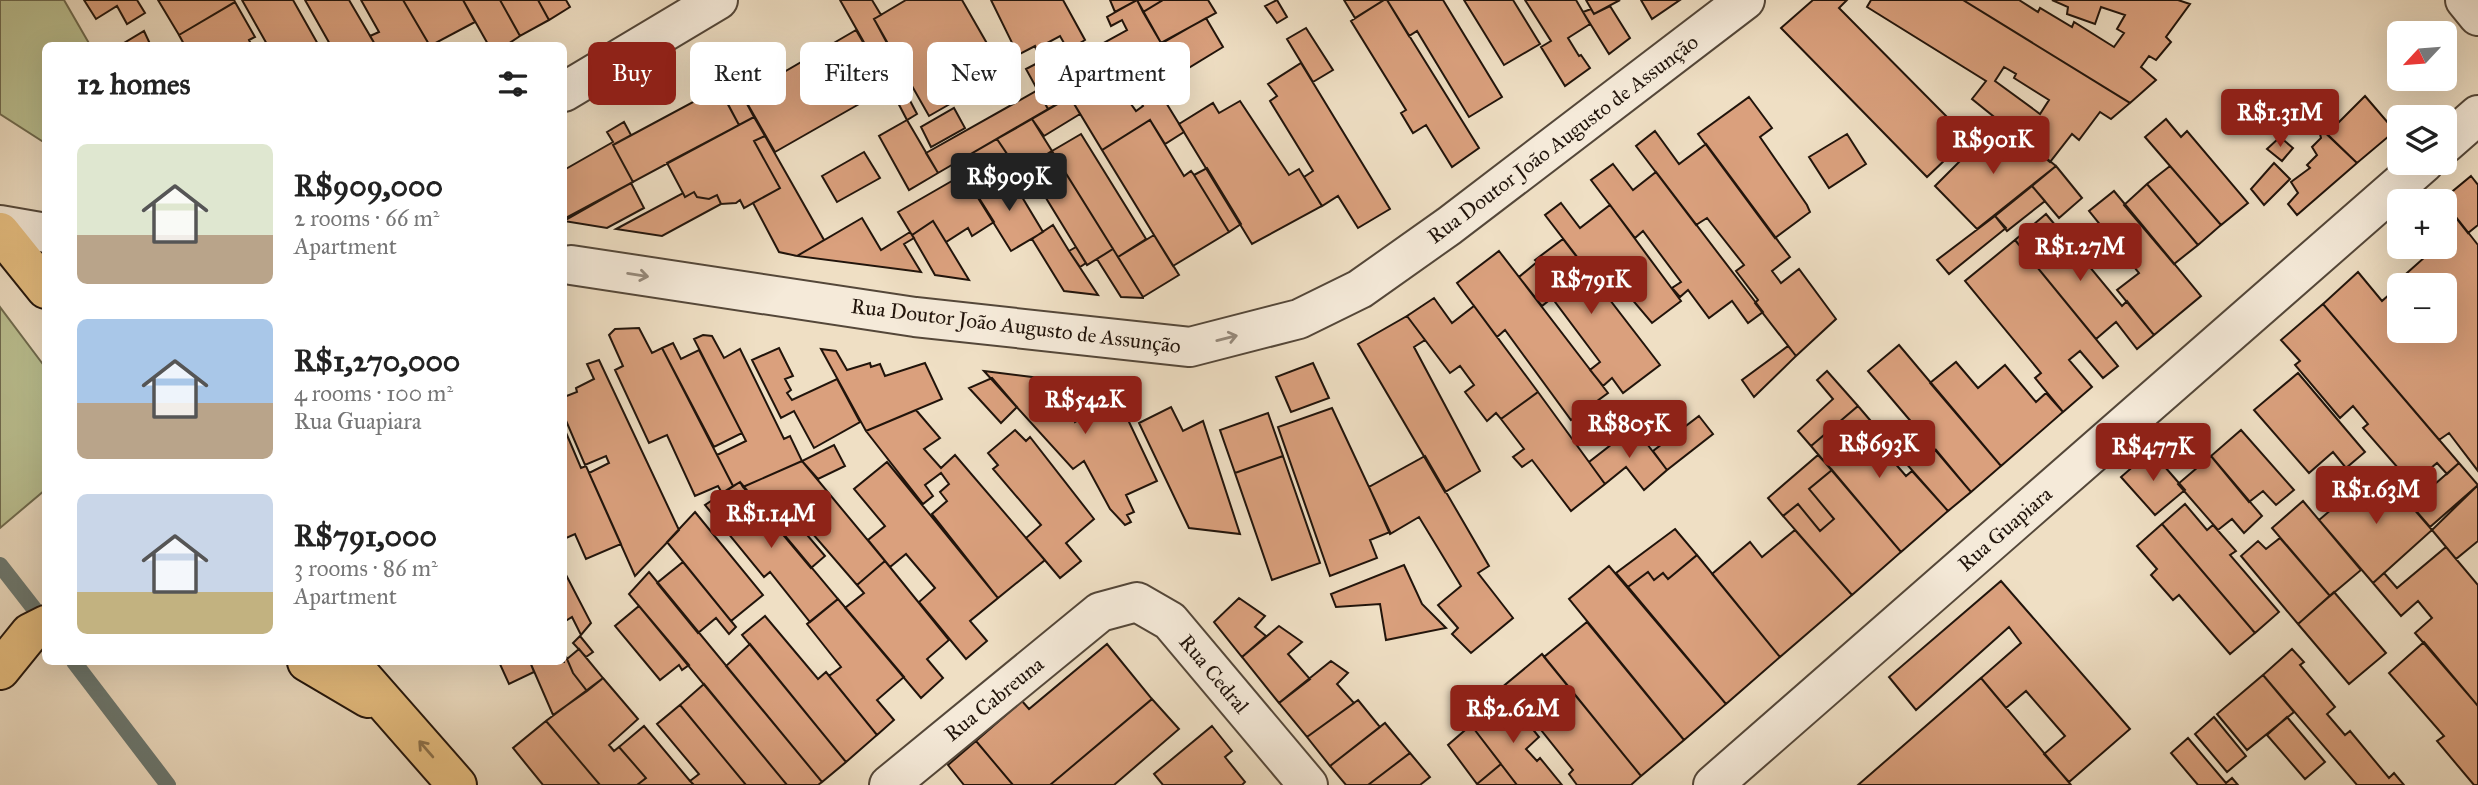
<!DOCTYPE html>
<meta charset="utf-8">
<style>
body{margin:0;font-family:"IM FELL Great Primer",serif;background:#f6f6f6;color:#222;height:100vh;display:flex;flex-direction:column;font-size:26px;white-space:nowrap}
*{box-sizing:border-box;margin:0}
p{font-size:23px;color:#767676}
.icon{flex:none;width:38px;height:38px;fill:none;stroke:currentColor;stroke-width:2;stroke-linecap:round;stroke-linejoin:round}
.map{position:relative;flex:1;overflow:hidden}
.sheet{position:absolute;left:42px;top:42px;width:525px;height:623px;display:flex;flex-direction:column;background:#fff;border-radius:10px;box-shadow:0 7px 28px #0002}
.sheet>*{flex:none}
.hud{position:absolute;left:588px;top:42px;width:665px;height:63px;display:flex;gap:14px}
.needle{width:46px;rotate:244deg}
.buttons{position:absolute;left:2387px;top:21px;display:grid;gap:14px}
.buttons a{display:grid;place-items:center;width:70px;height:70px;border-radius:10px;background:#fff;box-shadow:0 7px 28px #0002;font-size:35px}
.price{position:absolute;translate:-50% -60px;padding:0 16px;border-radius:7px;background:#8f2418;color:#fff;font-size:23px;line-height:46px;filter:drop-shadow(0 2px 4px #0008)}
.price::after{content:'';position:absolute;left:50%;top:42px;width:21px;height:16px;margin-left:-10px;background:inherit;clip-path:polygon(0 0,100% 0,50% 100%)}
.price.active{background:#222;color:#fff}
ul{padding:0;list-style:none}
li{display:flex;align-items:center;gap:21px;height:175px;padding:0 35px}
li span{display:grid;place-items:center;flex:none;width:196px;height:140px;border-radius:10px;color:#555}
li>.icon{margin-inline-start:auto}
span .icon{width:84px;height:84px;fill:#fffc;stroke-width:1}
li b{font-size:30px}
h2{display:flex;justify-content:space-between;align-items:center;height:84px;padding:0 35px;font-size:30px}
.tag{padding:0 24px;border-radius:10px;background:#fff;box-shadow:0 7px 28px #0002;font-size:24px;line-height:63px}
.tag.active{background:#8f2418;color:#fff}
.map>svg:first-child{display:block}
.green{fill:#bbc192;stroke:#6e6a4e;stroke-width:2}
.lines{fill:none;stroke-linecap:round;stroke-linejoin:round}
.stream{stroke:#6a7973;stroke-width:16}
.building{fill:#daa07d;stroke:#21140b;stroke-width:2;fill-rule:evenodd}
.minor-casing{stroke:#544739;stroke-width:42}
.primary-casing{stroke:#21140b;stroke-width:42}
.minor{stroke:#f5ead9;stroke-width:38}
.primary{stroke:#e8c082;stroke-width:38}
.oneway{stroke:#968a7c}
.oneway2{stroke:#8e734c}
.labels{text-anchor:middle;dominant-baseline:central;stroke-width:5;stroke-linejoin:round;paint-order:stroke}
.street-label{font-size:21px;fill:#21140b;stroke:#f5ead9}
</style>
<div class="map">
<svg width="2478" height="785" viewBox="0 0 2478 785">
<rect width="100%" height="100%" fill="#efdfc4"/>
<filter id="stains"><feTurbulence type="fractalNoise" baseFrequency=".00286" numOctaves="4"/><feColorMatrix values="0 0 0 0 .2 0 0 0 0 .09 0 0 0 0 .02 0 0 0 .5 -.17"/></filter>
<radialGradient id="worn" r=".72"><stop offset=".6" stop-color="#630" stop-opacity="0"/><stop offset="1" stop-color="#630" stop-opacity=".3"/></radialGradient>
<path class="green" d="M0 0H64L90 45 46 46 45 143 0 114Z
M0 307 45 367V490L0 528Z"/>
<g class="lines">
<path class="stream" d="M0 565 46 624
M74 662 168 785"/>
</g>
<path class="building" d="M84 0H137L145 13 127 24 117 6 96 19Z
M158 0H234L235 2 179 35Z
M242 0H293L319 46H268Z
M305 0H349L376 46H331Z
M361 0H403L430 46H376L370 36 379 32Z
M403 0H463L475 22 430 46Z
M463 0H500L520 36 505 46H489Z
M500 0H538L549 20 520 36Z
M538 0H566L570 7 549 20Z
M840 0H872L881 15 874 19 887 43 870 53Z
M906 0H962L1004 73 929 116 874 19Z
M991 0H1063L1085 40 1068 50 1060 36 1036 49 1035 46 1018 55Z
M1110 0H1137L1115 12Z
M1137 0H1163L1143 12Z
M1137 0 1161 43 1105 76 1091 50 1127 30 1122 20 1111 26 1107 17Z
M1163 0H1208L1216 13 1161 43 1143 12Z
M1277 0 1287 17 1277 23 1265 6Z
M1344 0H1384L1355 18Z
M1384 0H1387L1479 148 1452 167 1426 125 1413 133 1401 113 1406 110 1351 21Z
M1387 0H1443L1502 97 1469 117 1417 31 1409 36Z
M1464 0H1513L1540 44 1504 65Z
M1525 0H1576L1590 24 1568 38 1579 56 1581 55 1590 68 1565 86 1541 47 1551 41Z
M1586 0H1620L1594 14Z
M1641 0H1680L1652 19Z
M1813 0H1847L1839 8 1955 125 1953 127 1966 140 1927 177 1781 28Z
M1871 0H1963L2130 103 2111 119 2100 112 2079 140 2072 134 2050 162 1972 99 1986 81 1867 7ZM2004 67 2016 74 2014 78 2049 100 2040 114 1995 81Z
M1963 0H2019L2038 12 2040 8 2072 27 2074 22 2114 47 2124 33 2117 29 2125 15 2101 7 2095 24 2067 14 2068 7 2052 0H2178L2190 4 2166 37 2171 42 2156 60 2149 56 2141 67 2156 80 2130 103Z
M235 2 255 37 249 40 252 46H185L179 35Z
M1610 6 1630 38 1609 54 1583 12 1591 9 1594 14Z
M1206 18 1223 47 1177 75 1159 45Z
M1306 28 1333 70 1313 82 1287 39Z
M856 30 889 87 775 152 743 96Z
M144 31 151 46H119Z
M1090 49 1105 76 1048 109 1026 69 1045 59 1052 71Z
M1138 57 1184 132 1165 144 1150 120 1102 150 1070 97ZM1133 89 1143 106 1136 111 1124 94Z
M725 63 754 117 739 125 711 72Z
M1301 63 1390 209 1358 228 1338 196 1322 206 1304 177 1313 171 1270 101 1277 96 1268 84Z
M719 88 739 125 633 182 613 145Z
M1038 90 1048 109 938 173 926 153Z
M906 93 917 114 907 120 896 99Z
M2365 96 2395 131 2357 163 2327 134Z
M1070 97 1080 114 1044 136 1032 119Z
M1749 97 1772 128 1760 137 1807 205 1810 212 1775 238 1698 134Z
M1240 101 1289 175 1299 169 1322 206 1252 244 1179 124 1213 103 1219 113Z
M954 108 965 128 931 147 921 127Z
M754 117 765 136 754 141 780 188 744 208 740 200 736 203 721 204 717 195 709 199 697 197 694 192 685 197 667 163Z
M1032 119 1052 151 1030 164 1028 159 1016 167 997 139Z
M2166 119 2181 137 2187 131 2248 203 2221 225 2145 137Z
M907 120 938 173 909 190 879 136Z
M1150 120 1184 176 1191 171 1194 175 1229 232 1173 266 1102 150Z
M624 122 631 135 613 145 633 182 564 219V170L613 142 607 132Z
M2318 126 2357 163 2297 215 2288 204 2298 193 2291 182 2310 168 2307 165 2317 155 2312 147 2321 138Z
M1994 127 2008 142 2016 134 2056 166 1977 229 1935 186Z
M1655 131 1679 164 1706 144 1790 257 1772 271 1781 283 1799 269 1836 319 1796 356 1755 303 1758 300 1736 271 1744 265 1707 218 1696 225 1636 146Z
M1081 134 1146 239 1118 257 1052 151Z
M1847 134 1866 164 1829 188 1809 157Z
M765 136 824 240 797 256 779 252 753 203 780 188 754 141Z
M2280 137 2293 148 2282 161 2267 149Z
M997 139 1009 157 992 168 994 171 971 185 957 162Z
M1052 151 1113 249 1087 265 1027 167Z
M864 152 880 178 837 202 822 176Z
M2274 163 2290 179 2264 205 2251 189Z
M1613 164 1633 190 1656 172 1763 312 1748 323 1732 301 1709 318 1688 290 1680 297 1672 288 1681 282 1643 231 1635 238 1591 180Z
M2056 166 2082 198 2059 218 2032 186Z
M2170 166 2221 225 2198 245 2147 184Z
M1207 168 1241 224 1229 232 1194 175Z
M964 174 994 222 972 236 968 228 946 242 933 221 912 235 898 212Z
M2471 176 2478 185V225L2468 233 2442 200Z
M1010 177 1043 232 1011 251 975 193 996 181 998 185Z
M631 183 644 208 607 228 564 221Z
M2147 184 2198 245 2174 264 2124 205Z
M2032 186 2045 201 2007 231 1995 216Z
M2114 191 2201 296 2154 335 2117 290 2139 273 2089 211Z
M694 192 697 197 709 199 717 195 721 204 662 236 616 229 683 193 685 197Z
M1561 203 1580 228 1610 205 1681 301 1652 323 1625 291 1611 301 1545 215Z
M2445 203 2478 245V471L2449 433 2439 440 2323 304 2358 272 2382 301 2399 286V331H2445V285H2401L2398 281 2425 257 2416 247H2445Z
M2046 214 2122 306 2127 301 2154 335 2137 349 2116 322 2096 339 2015 240Z
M1995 216 2006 228 1949 274 1937 260Z
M862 218 881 250 910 232 914 238 904 244 921 272 797 256Z
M933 221 946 242 969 280 935 275 912 235Z
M1053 225 1069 251 1098 295 1064 291 1032 239Z
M1154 235 1179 275 1143 297 1118 257Z
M1563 239 1660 365 1623 393 1612 378 1603 386 1590 370 1600 362 1552 298 1542 306 1519 277 1537 262 1535 260Z
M2015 240 2118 366 2103 378 2080 351 2069 360 2092 387 2063 412 2035 378 2041 373 1965 281Z
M1076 247 1086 263 1080 267 1069 251Z
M1113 249 1143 297V298L1121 297 1097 259Z
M1499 251 1608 393 1571 420 1505 330 1497 337 1457 283Z
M1434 298 1452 323 1474 306 1538 392 1501 419 1496 413 1487 421 1465 392 1474 385 1460 366 1450 373 1407 316Z
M2323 304 2459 463 2447 474 2437 463 2412 484 2363 428 2368 424 2353 406 2340 418 2295 365 2300 361 2281 340Z
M1407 316 1425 340 1414 347 1480 471 1445 492 1358 344Z
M639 328 652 353 662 348 733 486 722 493 718 486 695 496 667 435 649 443 615 370 623 366 609 335 615 329Z
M703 335 712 336 724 358 740 349 784 439 790 436 802 461 743 487 740 482 733 486 717 455 746 441 694 339Z
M673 343 681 359 699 350 742 433 714 447 662 348Z
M1899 345 2001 466 1971 492 1868 371Z
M1788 346 1796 356 1754 397 1742 380Z
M779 348 793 376 785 379 791 390 787 393 792 400 837 379 860 422 814 448 794 411 781 418 752 360Z
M821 349 836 351 847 370 870 363 871 367 880 364 885 376 925 363 942 399 866 431Z
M599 360 679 530 635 576 589 473 609 463 606 456 585 465 564 416V397L577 392 576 388 594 379 587 364Z
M1956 362 1978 388 2005 365 2036 402 2046 393 2063 412 2001 466 1930 383Z
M1313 363 1329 398 1291 412 1276 377Z
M984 371 1056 380 1075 422 1098 407 1088 384 1112 386 1157 481 1126 495 1134 512 1127 515 1131 522 1125 525 1110 509 1084 461 1073 469Z
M1827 371 1858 406 1811 446 1798 431 1833 399 1817 380Z
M2298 373 2365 452 2346 468 2333 452 2309 473 2254 410Z
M992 378 1017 407 1001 423 969 388Z
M1538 392 1605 484 1571 511 1532 460 1522 467 1513 457 1524 449 1501 419Z
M1858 406 1887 440 1880 446 1906 476 1912 471 1948 511 1901 552 1811 446Z
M1171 407 1183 431 1203 421 1240 534 1189 528 1139 423Z
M1332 408 1390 532 1370 540 1377 558 1330 576 1278 427Z
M916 410 940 438 924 449 941 468 955 455 1045 560 998 598 932 514 947 501 940 492 949 484 941 473 925 485 933 496 923 504 866 431Z
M1268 413 1283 456 1235 473 1220 430Z
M1699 416 1713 434 1667 470 1653 451Z
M1634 427 1667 470 1644 490 1626 467 1605 484 1589 462Z
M1908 427 1931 454 1936 450 1971 492 1948 511 1888 443Z
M564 428 581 468 586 466 621 544 586 559 575 534 564 539Z
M1015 430 1026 441 1030 437 1094 519 1066 543 1081 561 1060 578 1026 538 1041 525 993 469 998 465 988 453Z
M2241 430 2294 490 2276 505 2263 491 2249 502 2211 456Z
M834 445 845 466 818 479 802 461Z
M2151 451 2185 490 2155 515 2121 477Z
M1818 455 1832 470 1809 489 1834 519 1820 531 1798 504 1783 516 1768 498Z
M1283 456 1320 563 1272 580 1235 473Z
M1425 456 1489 566 1478 573 1513 618 1471 653 1452 634 1458 628 1438 605 1461 586 1419 517 1390 534 1369 487Z
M2211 456 2262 516 2244 533 2232 519 2218 530 2178 484Z
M802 461 885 561 857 585 800 519 796 522 825 556 811 568 743 487Z
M887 462 998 598 970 621 987 641 966 659 919 602 935 588 906 554 890 567 868 540 885 526 854 489Z
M2459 463 2478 485 2430 527 2411 505Z
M2379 469 2432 530 2373 583 2319 520Z
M1832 470 1901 552 1852 595 1783 516 1798 504 1820 531 1834 519 1809 489Z
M740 482 838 599 810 622 770 572 764 577 705 505Z
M2478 485V541L2456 559 2432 530Z
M2303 501 2361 570 2330 596 2272 528Z
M2185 504 2207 530 2213 525 2236 551 2230 555 2279 612 2255 633 2162 524Z
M695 512 763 595 731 621 667 542Z
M2162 524 2255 633 2230 654 2179 595 2173 600 2151 575 2157 569 2137 546Z
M1675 529 1697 555 1668 579 1663 573 1654 580 1648 572 1628 587 1616 573Z
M1795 530 1852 595 1780 657 1712 574 1750 542 1762 557Z
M2280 538 2330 596 2298 624 2241 556 2258 541 2266 549Z
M2446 547 2478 585V706L2415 633 2432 618 2418 601 2401 616 2373 583 2384 573 2397 588Z
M1697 555 1780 657 1726 704 1628 587 1648 572 1654 580 1663 573 1668 579Z
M885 561 949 640 927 659 943 678 921 698 845 608 864 593 857 585Z
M683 562 736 627 729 634 716 618 698 633 657 583Z
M1404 565 1422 604 1446 628 1386 640 1380 604 1336 607 1331 594Z
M1609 566 1726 704 1684 740 1569 599Z
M564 571 591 623 581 635 572 617 564 622Z
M649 572 822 782 818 785H787L629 594Z
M2001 581 2130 729 2069 782 2044 754 2065 736 2026 691 2006 708 1981 678 2021 643 2009 627 1916 710 1889 677Z
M2334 592 2386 653 2349 684 2298 624Z
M1239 598 1265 616 1255 627 1266 636 1242 657 1214 622Z
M838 599 904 677 877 700 894 720 877 735 829 676 841 667 807 624Z
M639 606 689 665 682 670 679 665 660 680 615 626Z
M765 616 818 679 826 672 877 735 846 762 742 635Z
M1587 622 1684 740 1641 776 1544 657Z
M1279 626 1302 642 1288 654 1310 679 1279 703 1242 657Z
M580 636 593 652 586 657 573 643Z
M2424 642 2478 706V785H2474L2437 741 2444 736 2389 673Z
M750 644 846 762 822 782 726 666Z
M1107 644 1152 699 1050 785H1013L976 741 1022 701 1029 709Z
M579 649 603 678 587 691 573 673 567 659Z
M2292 649 2304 662 2300 665 2335 707 2327 714 2345 735 2350 731 2389 778 2394 773 2404 785H2357L2263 675Z
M564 652 573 673 587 691 553 715 530 662H564Z
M1542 654 1641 776 1631 785H1577L1569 774 1573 770 1533 720 1529 724 1500 689Z
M1331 661 1348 673 1337 684 1354 703 1307 737 1279 703Z
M499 662H530L534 672 509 684Z
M2263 675 2294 712 2247 750 2217 714Z
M603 678 638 719 609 745 614 751 619 747 646 778 637 785H600L546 721Z
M1981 678 2071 785H1858Z
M704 684 787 785H746L680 705Z
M1506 696 1539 737 1526 749 1537 761 1540 758 1562 785H1517L1471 725Z
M1152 699 1179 729 1114 785H1050Z
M1358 700 1380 727 1330 766 1307 737Z
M680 705 746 785H694L690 781 699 774 657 724Z
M2214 717 2246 756 2227 772 2195 734Z
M2287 717 2325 762 2305 779 2267 735Z
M546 721 600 785H543L513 748Z
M1385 723 1410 753 1368 785H1346L1330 766Z
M1471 725 1501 764 1477 784 1448 745Z
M644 726 690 781 694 785H637L646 778 619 747Z
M1212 726 1232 751 1225 757 1245 782 1242 785H1163L1154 774Z
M2188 738 2226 783 2232 778 2238 785H2198L2171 753Z
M976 741 1013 785H964L948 765Z
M1410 753 1430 777 1420 785H1368Z
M1501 764 1517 785H1478L1477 784Z"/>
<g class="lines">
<g class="minor-casing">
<path id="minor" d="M2465 0 2478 16
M564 92 718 0
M2445 144 2478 115
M0 225 46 233
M571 265 915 317 1190 347 1299 319 1360 289 1449 226 1745 0
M889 785 1100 612 1137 602 1170 621 1308 785
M1713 785 2424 163"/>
</g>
<g class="primary-casing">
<path id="primary" d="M0 232 46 289
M307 662 368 698
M349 662 457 785
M0 670 30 633 46 625"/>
</g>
<use href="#minor" class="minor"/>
<use href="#primary" class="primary"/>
</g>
<defs><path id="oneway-shaft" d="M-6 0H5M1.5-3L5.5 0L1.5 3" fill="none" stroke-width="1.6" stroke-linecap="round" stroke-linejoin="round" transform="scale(1.75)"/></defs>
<g class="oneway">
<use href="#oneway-shaft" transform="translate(638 275) rotate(9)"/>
<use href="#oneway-shaft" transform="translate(1227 338) rotate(-14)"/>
</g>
<use class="oneway2" href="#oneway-shaft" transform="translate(426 749) rotate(-131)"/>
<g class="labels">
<g class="street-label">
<text transform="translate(1563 139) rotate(-37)">Rua Doutor João Augusto de Assunção</text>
<text transform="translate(1016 326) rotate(7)">Rua Doutor João Augusto de Assunção</text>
<text transform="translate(2005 529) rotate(-41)">Rua Guapiara</text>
<text transform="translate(1214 674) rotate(50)">Rua Cedral</text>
<text transform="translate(994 699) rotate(-39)">Rua Cabreuna</text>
</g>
</g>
<rect width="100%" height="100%" filter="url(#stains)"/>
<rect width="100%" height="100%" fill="url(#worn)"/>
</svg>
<div class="buttons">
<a><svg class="needle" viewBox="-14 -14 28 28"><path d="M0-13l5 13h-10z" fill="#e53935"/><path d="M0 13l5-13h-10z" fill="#767676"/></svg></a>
<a><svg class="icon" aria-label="layers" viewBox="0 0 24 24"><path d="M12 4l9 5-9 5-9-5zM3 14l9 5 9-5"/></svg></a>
<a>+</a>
<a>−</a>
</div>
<b class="price" style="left:2280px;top:149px">R$1.31M</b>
<b class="price" style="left:1993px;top:176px">R$901K</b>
<b class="price active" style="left:1009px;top:213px">R$909K</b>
<b class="price" style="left:2080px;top:283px">R$1.27M</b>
<b class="price" style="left:1591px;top:316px">R$791K</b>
<b class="price" style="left:1085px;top:436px">R$542K</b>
<b class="price" style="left:1629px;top:460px">R$805K</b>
<b class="price" style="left:1879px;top:480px">R$693K</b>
<b class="price" style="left:2153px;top:483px">R$477K</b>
<b class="price" style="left:2376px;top:526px">R$1.63M</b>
<b class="price" style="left:771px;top:550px">R$1.14M</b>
<b class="price" style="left:1513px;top:745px">R$2.62M</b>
<div class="hud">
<a class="tag active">Buy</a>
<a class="tag">Rent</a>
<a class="tag">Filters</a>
<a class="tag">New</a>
<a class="tag">Apartment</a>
</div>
<section class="sheet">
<h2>12 homes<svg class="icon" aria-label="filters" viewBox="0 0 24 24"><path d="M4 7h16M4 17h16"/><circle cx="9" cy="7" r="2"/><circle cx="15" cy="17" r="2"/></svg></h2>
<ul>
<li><span style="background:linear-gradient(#dfe7d0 65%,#b9a48a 0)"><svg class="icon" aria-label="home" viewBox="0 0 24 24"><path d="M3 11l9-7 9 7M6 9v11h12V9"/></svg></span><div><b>R$909,000</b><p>2 rooms · 66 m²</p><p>Apartment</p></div></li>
<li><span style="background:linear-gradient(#a9c7e8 60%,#b9a48a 0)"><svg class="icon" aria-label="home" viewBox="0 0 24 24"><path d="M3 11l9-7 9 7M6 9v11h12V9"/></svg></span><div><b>R$1,270,000</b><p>4 rooms · 100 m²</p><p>Rua Guapiara</p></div></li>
<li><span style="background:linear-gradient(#c9d6e8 70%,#c2b280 0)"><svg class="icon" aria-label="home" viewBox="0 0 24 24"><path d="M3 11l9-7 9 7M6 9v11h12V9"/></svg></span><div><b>R$791,000</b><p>3 rooms · 86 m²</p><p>Apartment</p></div></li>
</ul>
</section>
</div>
